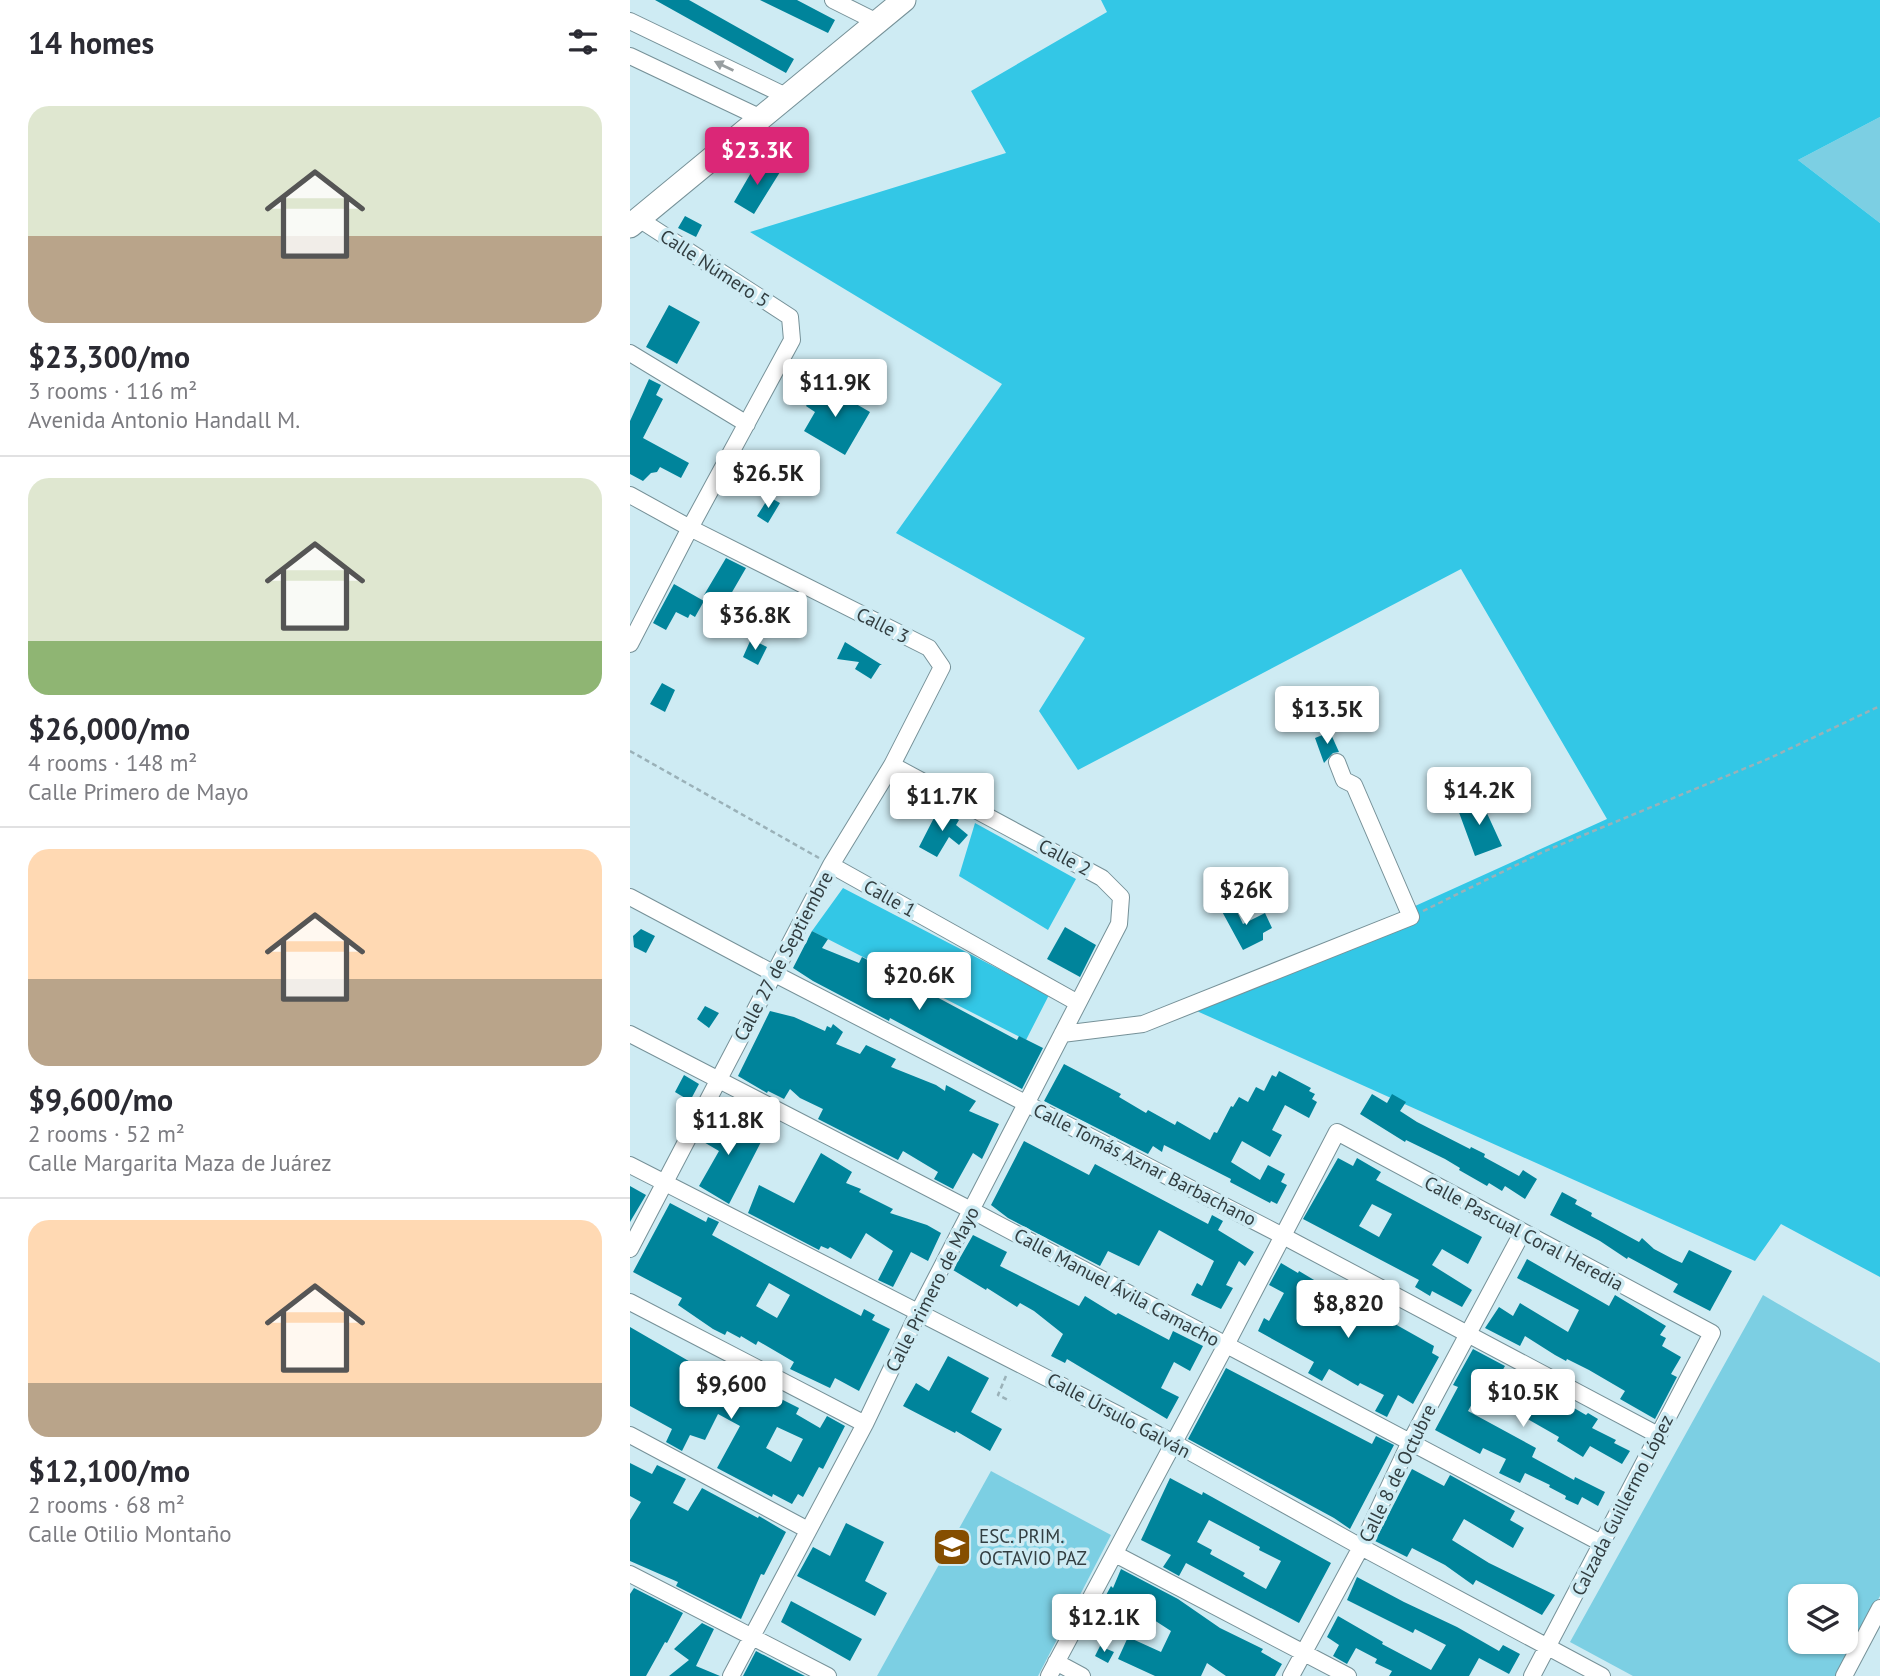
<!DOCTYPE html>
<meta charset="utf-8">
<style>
body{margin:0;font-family:"PT Sans",sans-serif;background:#f7f7f7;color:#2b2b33;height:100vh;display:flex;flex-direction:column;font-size:26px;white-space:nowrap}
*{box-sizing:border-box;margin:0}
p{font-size:23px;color:#7c7c81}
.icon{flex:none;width:38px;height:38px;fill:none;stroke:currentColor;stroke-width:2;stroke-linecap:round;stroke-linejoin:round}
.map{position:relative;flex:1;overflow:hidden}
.side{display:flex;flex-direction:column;background:#fff;width:630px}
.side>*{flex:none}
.tools{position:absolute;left:1158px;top:1584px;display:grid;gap:14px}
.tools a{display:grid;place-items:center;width:70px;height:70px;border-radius:14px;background:#fff;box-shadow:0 2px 5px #0004;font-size:35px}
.price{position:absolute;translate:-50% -60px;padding:0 16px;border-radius:7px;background:#fff;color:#222;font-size:23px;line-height:46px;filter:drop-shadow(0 2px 4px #0008)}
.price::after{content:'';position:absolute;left:50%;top:42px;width:21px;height:16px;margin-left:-10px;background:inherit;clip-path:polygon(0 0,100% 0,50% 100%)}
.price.active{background:#db2777;color:#fff}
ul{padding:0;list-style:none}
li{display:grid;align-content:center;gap:14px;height:371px;padding:0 28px}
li+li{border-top:2px solid #e1e1e2}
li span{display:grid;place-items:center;height:217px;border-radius:21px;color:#555}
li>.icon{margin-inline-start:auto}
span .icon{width:126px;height:126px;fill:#fffc;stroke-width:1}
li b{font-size:30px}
h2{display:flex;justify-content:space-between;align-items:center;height:84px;padding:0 28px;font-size:30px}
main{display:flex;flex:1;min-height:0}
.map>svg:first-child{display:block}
.green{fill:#7ccfe3;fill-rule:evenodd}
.forest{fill:#33c7e6}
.building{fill:#00849b;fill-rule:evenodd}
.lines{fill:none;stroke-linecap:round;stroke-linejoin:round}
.street-casing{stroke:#769198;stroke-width:18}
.secondary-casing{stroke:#769198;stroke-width:25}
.path{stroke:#9ab1b8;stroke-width:2.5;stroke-dasharray:5 3.5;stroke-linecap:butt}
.street{stroke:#fff;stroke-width:16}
.secondary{stroke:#fff;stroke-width:23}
.oneway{fill:#989ea0}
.labels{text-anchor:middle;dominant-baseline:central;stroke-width:7;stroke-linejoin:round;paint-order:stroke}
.street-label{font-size:19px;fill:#323e41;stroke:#ceebf3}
.poi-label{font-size:19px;fill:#323e41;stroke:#ceebf3;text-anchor:start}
</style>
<main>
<section class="side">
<h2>14 homes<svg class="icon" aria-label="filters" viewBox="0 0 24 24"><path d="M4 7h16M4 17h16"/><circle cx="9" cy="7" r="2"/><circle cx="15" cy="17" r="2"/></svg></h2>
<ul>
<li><span style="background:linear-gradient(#dfe7d0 60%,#b9a48a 0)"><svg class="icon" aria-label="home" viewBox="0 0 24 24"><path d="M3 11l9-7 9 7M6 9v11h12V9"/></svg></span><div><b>$23,300/mo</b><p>3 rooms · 116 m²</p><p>Avenida Antonio Handall M.</p></div></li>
<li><span style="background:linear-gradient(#dfe7d0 75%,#8fb573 0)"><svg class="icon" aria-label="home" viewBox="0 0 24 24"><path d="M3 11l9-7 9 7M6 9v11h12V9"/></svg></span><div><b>$26,000/mo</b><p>4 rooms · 148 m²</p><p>Calle Primero de Mayo</p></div></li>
<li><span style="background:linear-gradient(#ffd9b3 60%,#b9a48a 0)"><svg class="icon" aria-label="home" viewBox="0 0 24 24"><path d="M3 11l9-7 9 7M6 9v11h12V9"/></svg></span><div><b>$9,600/mo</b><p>2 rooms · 52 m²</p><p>Calle Margarita Maza de Juárez</p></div></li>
<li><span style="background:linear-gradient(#ffd9b3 75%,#b9a48a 0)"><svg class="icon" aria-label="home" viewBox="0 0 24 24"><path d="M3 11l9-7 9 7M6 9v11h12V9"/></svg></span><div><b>$12,100/mo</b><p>2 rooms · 68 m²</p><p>Calle Otilio Montaño</p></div></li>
</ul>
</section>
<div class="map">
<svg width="1250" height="1676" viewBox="0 0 1250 1676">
<rect width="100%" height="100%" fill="#ceebf3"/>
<path class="green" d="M1250 117V223L1168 160Z
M1133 1295 1250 1363V1596L1207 1676H1003L940 1642ZM1171 1596H1216V1642H1171Z
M361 1471 481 1535 408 1676H247Z"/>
<path class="forest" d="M471 0H1250V117L1168 160 1250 223V1277L1151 1224 1125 1261 560 1008 977 819 831 569 448 770 409 711 455 638 266 533 372 384 120 232 376 153 341 91 477 12Z
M345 823 446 879 418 930 329 876Z
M213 888 419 995 396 1040 182 931Z"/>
<path class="building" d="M25 0H59L164 59 156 73Z
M130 0H167L205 20 198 33Z
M129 159 150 172 124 214 104 202Z
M55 216 72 225 66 237 48 228Z
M39 305 70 322 47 364 16 347Z
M19 379 31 385 26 395 33 399 13 438 59 463 51 478 30 467 27 472 21 473 13 481 0 474V421Z
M190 383 240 412 215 455 174 431 185 412 176 406Z
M139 497 150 503 138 523 127 516Z
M96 558 116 568 94 606 74 595Z
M44 584 74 601 65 617 60 614 58 618 46 612 36 630 23 623Z
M121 639 137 647 128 665 113 657Z
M215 642 252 665H250L241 679 225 669 229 662 207 659Z
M32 683 45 690 35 712 20 704Z
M700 732 709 752 703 753 694 763 685 738Z
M850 798 872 846 845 856 827 807Z
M309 808 329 820 326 825 338 835 329 845 319 837 307 857 289 847Z
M603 903 613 924 635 913 642 928 633 933V940L613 950 589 906Z
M435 927 466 945 450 977 417 959Z
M11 929 25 936 16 953 4 947 3 936Z
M182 931 198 939 192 948 229 963 232 957 387 1040 389 1036 413 1048 392 1089 260 1018 259 1021 183 981 163 968Z
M75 1006 89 1013 79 1028 67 1019Z
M140 1011 164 1017 195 1031 197 1026 201 1028 203 1024 213 1032 206 1044 230 1054 236 1045 266 1059 261 1067 306 1085 315 1091 316 1085 346 1101 339 1111 369 1124 352 1159 343 1153 323 1189 304 1179 308 1172 273 1151 268 1160 188 1119 193 1109 170 1098 160 1089 154 1099 138 1091 137 1093 108 1076Z
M434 1064 491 1094 489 1097 516 1113 518 1110 545 1125 547 1121 580 1140 584 1132 587 1133 601 1106 603 1107 609 1097 618 1102 626 1087 634 1091 642 1075 646 1077 649 1071 681 1088 679 1091 685 1094 682 1099 687 1102 679 1118 655 1105 642 1130 652 1135 640 1157 612 1141 601 1162 630 1180 638 1165 655 1174 651 1182 657 1185 647 1204 641 1201 640 1203 600 1182 601 1179 534 1145 532 1152 523 1146 518 1154 414 1101Z
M54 1075 69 1084 60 1101 45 1092Z
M742 1094 757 1103 762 1094 776 1102 770 1111 787 1122 840 1149 841 1147 855 1154 854 1157 889 1176 893 1170 907 1179 895 1199 875 1186 872 1191 859 1183 857 1186 829 1170 830 1168 815 1159 776 1140 775 1142 730 1114Z
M87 1114 101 1119 99 1122 132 1140 99 1204 69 1186 89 1151 72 1141Z
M394 1141 459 1175 465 1164 578 1224 582 1215 593 1221 588 1230 624 1252 615 1266 609 1261 596 1285 603 1288 591 1309 561 1295 567 1283 572 1286 584 1261 529 1230 509 1266 478 1251 470 1266 378 1218 361 1205Z
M191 1153 222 1172 216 1183 231 1189 229 1192 263 1209 260 1213 297 1225 311 1233 298 1261 281 1252 263 1287 248 1280 263 1251 236 1233 221 1259 200 1247 198 1249 191 1246 189 1250 118 1213 129 1185 164 1203Z
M708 1158 723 1166 727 1158 751 1172 746 1180 852 1237 838 1264 812 1249 802 1265 842 1290 832 1307 802 1291 800 1296 785 1287 789 1280 673 1219ZM742 1204 762 1214 749 1237 729 1226Z
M0 1186 16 1195 0 1222Z
M932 1192 947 1200 945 1204 962 1213 961 1216 1009 1242 1012 1238 1024 1249 1043 1259 1052 1263 1059 1250 1102 1271 1080 1311 1043 1292 1048 1284 998 1257 997 1259 970 1241 920 1215Z
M40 1203 76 1222 78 1217 89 1222 82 1235 197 1298 231 1316 234 1309 245 1315 242 1320 260 1329 229 1391 205 1378 200 1388 160 1369 164 1362 128 1341 126 1345 111 1336 110 1338 97 1331 95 1335 83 1329 48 1305 52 1298 3 1272ZM139 1283 160 1295 147 1318 126 1306Z
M343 1235 377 1252 370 1266 449 1306 455 1296 486 1315 488 1313 539 1340 543 1331 573 1346 560 1371 544 1362 531 1388 549 1397 537 1419 437 1359 435 1363 421 1356 433 1334 404 1311 390 1303 387 1307 357 1288 356 1290 323 1270Z
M897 1259 979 1306 985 1295 1036 1326 1030 1335 1036 1338 1032 1346 1051 1357 1041 1374 1047 1377 1025 1419 990 1399 995 1391 959 1370 937 1359 936 1361 925 1355 895 1336 890 1346 855 1328 869 1307 883 1316 890 1303 938 1332 949 1310 887 1278Z
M651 1263 668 1273 669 1271 731 1308 756 1319 804 1346 802 1353 809 1357 783 1404 768 1395 757 1417 745 1411 754 1395 730 1383 728 1386 699 1369 692 1381 678 1373 684 1362 628 1331 634 1318 639 1321 654 1293 639 1285Z
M0 1327 114 1393 115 1390 128 1398 133 1390 169 1408 166 1414 190 1428 197 1416 215 1426 193 1469 189 1467 173 1497 168 1494 162 1504 143 1494 142 1497 87 1468 110 1426 88 1414 75 1440 60 1435 52 1451 36 1442 42 1429 0 1406ZM147 1427 173 1439 161 1462 136 1448Z
M843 1349 875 1366 867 1380 919 1408 925 1397 956 1415 958 1413 968 1419 962 1428 986 1440 984 1443 1000 1451 992 1464 960 1446 953 1457 927 1441 929 1437 849 1391 838 1411 906 1448 902 1457 944 1480 945 1477 975 1492 968 1506 952 1497 948 1505 935 1499 936 1496 919 1487 920 1485 895 1473 890 1483 869 1473 876 1459 853 1448 850 1454 805 1430 828 1387 823 1385Z
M318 1356 359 1378 341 1412 372 1429 360 1451 326 1431 325 1433 273 1406 286 1383 299 1391Z
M596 1368 742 1444 746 1436 764 1445 720 1529 704 1518 558 1439Z
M0 1463 22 1474 27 1465 56 1479 43 1503 58 1511 72 1488 128 1518 129 1516 156 1532 134 1575 131 1574 111 1619 46 1586 48 1582 0 1561V1520L11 1502 0 1496Z
M782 1469 814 1486 820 1475 885 1511 880 1520 894 1528 883 1548 834 1519 822 1540 859 1563 925 1595 912 1615 846 1580 843 1585 815 1565 782 1548 777 1557 745 1541Z
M540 1478 572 1495 573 1492 701 1563 669 1623 556 1563 549 1576 533 1567 541 1555 511 1540ZM579 1520 630 1547 629 1550 651 1561 636 1589 613 1576 615 1573 580 1554 582 1550 567 1542Z
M216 1523 254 1542 235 1581 257 1593 245 1616 167 1576 183 1547 200 1556Z
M491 1569 548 1599 590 1628 633 1649 631 1652 652 1664 645 1676H596L577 1663 571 1676H525L488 1659 498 1637 531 1652 541 1631 507 1609 496 1629 482 1620 457 1630 481 1586 483 1588Z
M727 1577 774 1602 827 1627 869 1651 873 1645 890 1654 879 1674 849 1658 839 1676H759L762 1671 745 1663 747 1659 726 1648 717 1664 703 1656 709 1645 697 1637 708 1616 753 1642 752 1644 801 1670 816 1645 785 1629 783 1633 717 1600Z
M4 1588 53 1613 37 1643 35 1642 16 1676H0V1594Z
M161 1601 232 1639 220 1661 151 1622Z
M72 1623 84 1629 66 1666 90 1676H39L59 1660 44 1649Z
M470 1646 484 1652 478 1663 465 1656Z
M126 1651 157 1667 175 1676H113Z"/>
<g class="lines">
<g class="street-casing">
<path id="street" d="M203 0 247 22
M0 21 156 96
M0 56 129 117
M0 353 117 424
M0 495 60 528 299 648 312 667 262 765 201 865 0 1249
M0 644 60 528 162 340 160 317 9 219
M201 865 448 1003
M0 897 143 973 653 1236 1028 1435
M0 1034 341 1210 973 1544
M432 1034 513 1024 781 917 724 785 714 780 707 762
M0 1165 544 1443 731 1547 972 1676
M0 1302 235 1424
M0 1435 178 1530
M485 1554 718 1676
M0 1574 198 1676
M426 1662 452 1676
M101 1676 235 1424 289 1311 489 924 491 897 472 878 262 765
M419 1676 596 1345 707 1132 1082 1333 902 1676
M661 1676 731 1547 779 1444 892 1233
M1214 1676 1250 1608"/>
</g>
<g class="secondary-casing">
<path id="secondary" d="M0 226 274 0"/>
</g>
<path class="path" d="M0 751 189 858
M793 911 915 851 1140 758 1250 706
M376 1376 368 1395 380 1401"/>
<use href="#street" class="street"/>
<use href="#secondary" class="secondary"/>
</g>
<defs><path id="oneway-solid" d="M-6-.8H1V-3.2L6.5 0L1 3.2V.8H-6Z" transform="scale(1.75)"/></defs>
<use class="oneway" href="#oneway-solid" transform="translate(94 66) rotate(-154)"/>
<defs>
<g id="school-square" transform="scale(2.0125)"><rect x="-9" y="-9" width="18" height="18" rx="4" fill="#854e00" stroke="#ceebf3"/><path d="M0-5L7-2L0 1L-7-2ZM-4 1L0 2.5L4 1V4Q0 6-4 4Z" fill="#fff"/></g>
</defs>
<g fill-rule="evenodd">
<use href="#school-square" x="322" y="1547"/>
</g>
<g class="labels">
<g class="street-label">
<text transform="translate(85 268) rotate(33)">Calle Número 5</text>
<text transform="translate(253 625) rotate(27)">Calle 3</text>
<text transform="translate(435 857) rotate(28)">Calle 2</text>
<text transform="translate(260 898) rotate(29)">Calle 1</text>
<text transform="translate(153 956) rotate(-62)">Calle 27 de Septiembre</text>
<text transform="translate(515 1164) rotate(27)">Calle Tomás Aznar Barbachano</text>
<text transform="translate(894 1233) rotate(28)">Calle Pascual Coral Heredia</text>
<text transform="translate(487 1287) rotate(28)">Calle Manuel Ávila Camacho</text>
<text transform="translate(302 1289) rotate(-63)">Calle Primero de Mayo</text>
<text transform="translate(489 1415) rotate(28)">Calle Úrsulo Galván</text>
<text transform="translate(767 1473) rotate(-64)">Calle 8 de Octubre</text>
<text transform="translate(992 1505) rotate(-63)">Calzada Guillermo López</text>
</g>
<g class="poi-label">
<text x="349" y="1536">ESC. PRIM.<tspan x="349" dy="22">OCTAVIO PAZ</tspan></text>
</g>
</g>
</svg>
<div class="tools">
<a><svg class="icon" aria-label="layers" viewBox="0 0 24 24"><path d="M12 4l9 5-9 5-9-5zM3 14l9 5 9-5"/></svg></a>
</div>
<b class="price active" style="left:127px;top:187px">$23.3K</b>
<b class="price" style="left:205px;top:419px">$11.9K</b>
<b class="price" style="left:138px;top:510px">$26.5K</b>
<b class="price" style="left:125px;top:652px">$36.8K</b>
<b class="price" style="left:697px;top:746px">$13.5K</b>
<b class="price" style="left:849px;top:827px">$14.2K</b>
<b class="price" style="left:312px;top:833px">$11.7K</b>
<b class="price" style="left:616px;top:927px">$26K</b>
<b class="price" style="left:289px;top:1012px">$20.6K</b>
<b class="price" style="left:98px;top:1157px">$11.8K</b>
<b class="price" style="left:718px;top:1340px">$8,820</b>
<b class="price" style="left:101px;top:1421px">$9,600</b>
<b class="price" style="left:893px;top:1429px">$10.5K</b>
<b class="price" style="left:474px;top:1654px">$12.1K</b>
</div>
</main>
